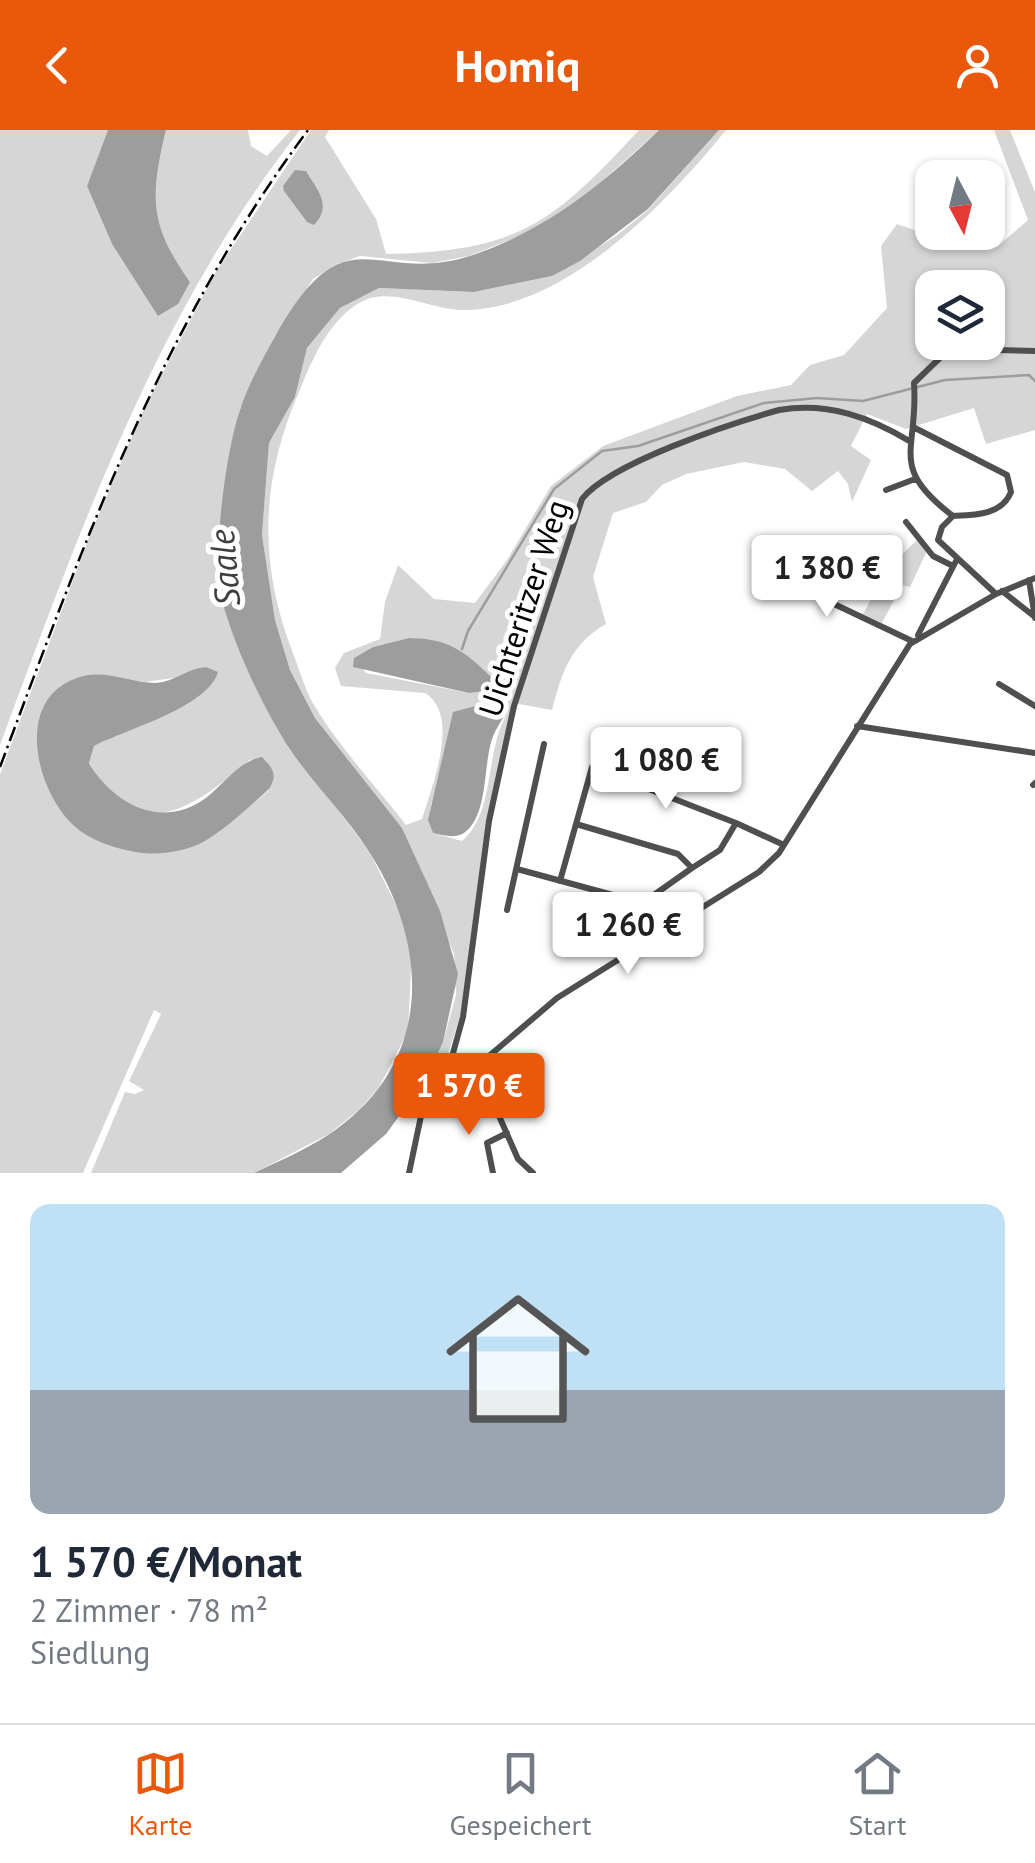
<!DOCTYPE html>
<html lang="de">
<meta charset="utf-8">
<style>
body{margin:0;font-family:"PT Sans",sans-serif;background:#f6f6f7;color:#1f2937;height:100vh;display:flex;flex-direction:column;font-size:38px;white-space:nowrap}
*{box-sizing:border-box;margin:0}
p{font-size:32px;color:#747a83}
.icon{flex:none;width:55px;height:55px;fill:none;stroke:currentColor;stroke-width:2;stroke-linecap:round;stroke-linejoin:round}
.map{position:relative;height:1043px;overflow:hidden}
.drawer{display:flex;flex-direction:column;background:#fff;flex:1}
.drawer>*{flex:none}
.needle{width:65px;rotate:173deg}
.controls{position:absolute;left:915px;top:30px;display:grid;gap:20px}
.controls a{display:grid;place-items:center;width:90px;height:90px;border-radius:20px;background:#fff;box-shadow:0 2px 8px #0004;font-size:50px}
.price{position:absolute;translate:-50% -85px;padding:0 22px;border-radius:10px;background:#fff;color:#222;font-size:32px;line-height:65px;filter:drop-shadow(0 2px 5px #0008)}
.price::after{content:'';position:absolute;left:50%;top:60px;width:30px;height:22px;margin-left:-15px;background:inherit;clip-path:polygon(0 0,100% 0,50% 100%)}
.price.on{background:#ea580c;color:#fff}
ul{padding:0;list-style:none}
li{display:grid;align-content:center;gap:20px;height:530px;padding:0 30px}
li span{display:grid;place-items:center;height:310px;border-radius:20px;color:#555}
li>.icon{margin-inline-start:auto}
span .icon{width:180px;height:180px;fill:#fffc;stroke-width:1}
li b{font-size:42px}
header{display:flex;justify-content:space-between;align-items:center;height:130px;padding:0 30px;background:#ea580c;color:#fff;font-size:45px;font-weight:800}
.tabs{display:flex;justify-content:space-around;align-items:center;height:140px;border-top:2px solid #e0e1e3;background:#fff;font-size:28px;color:#747a83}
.tabs a{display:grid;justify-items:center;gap:5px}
.tabs .on{color:#ea580c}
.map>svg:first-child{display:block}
.green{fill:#d6d6d6;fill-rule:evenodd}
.water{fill:#9d9d9d}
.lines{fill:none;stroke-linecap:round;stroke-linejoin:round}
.stream{stroke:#9d9d9d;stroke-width:2.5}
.minor{stroke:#4f4f4f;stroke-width:6}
.rail{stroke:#000;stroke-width:2.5;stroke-dasharray:15 5 2.5 5;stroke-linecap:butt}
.labels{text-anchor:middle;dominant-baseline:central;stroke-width:10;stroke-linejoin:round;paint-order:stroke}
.street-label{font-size:32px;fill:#000;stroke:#fff}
.water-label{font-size:35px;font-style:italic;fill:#3e3e3e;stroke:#fff}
</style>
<header><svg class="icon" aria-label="back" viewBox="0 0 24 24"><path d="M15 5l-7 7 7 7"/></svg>Homiq<svg class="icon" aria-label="person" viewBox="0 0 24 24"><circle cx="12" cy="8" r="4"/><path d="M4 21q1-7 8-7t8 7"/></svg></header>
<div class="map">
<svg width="1035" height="1043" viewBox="0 0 1035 1043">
<rect width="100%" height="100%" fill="#fff"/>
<path class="green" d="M0 0H108L87 56 112 114 158 185 190 152C149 94 150 68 166 0H248L251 16 267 26 291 0H300C157 182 80 400 0 615Z
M311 0H329L325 7 376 89 386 124C519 121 552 94 639 0H659L589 63 535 100 469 126 432 133 360 126 335 135 313 149 275 207 240 279 216 440 234 502 282 607 369 721 402 787 412 820 408 901 379 957 360 979 329 1004 254 1043H91L125 962 135 964 144 960 129 951 161 884 154 880 83 1043H0V644L90 405 144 279 215 143ZM97 545 145 552 173 548 172 580 94 616 89 632C139 721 194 677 251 629L269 660C210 711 170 742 91 707L43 580 59 560Z
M719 0H726C667 73 566 178 466 180 433 181 393 156 363 171 330 187 312 230 299 262 260 352 258 434 294 526 300 541 305 560 314 575 339 617 376 656 406 695L422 689C432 656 461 585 425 563L341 556 335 538 344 523 380 509 385 472 398 435 434 469 475 473 507 430 551 356 603 316 737 266 791 255 810 235 844 225 887 178 881 116 897 94 952 113 997 117 1028 90 994 0H1010L1035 62V300L986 314 974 278 906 299 867 284 851 316 871 330 852 372 848 354 838 341 812 361 785 339 744 332 686 344 662 355 646 372 613 383 593 447 606 494C571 514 562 542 552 580L513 573 487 690 460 887 438 954 431 960 423 957 443 912 456 865 454 824 402 698 315 588 290 540 275 490 262 405 269 313 295 267 307 218 340 178 379 158 474 162 552 146 616 106 648 80ZM932 158H988V212H932ZM409 508C448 508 465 521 492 548L469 563 366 543 354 528 373 517ZM506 586C485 622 495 684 462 711L433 703C416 655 475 617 506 586Z
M917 410 927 421 910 457 902 455 882 493 863 484 887 439Z
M793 428 841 457 833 470 775 444Z"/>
<path class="water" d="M108 0H166C150 67 149 94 190 152L178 174 158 186 112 114 87 56Z
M659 0H719L648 79 580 131 552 146 474 162 379 158 340 178 307 218 295 267 269 313 262 405 275 490 290 540 315 588 402 698 440 781 458 844 443 912 427 948 386 1004 341 1043H254C279 1031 305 1020 328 1005 434 935 431 817 368 720 342 680 305 646 281 605 257 565 233 512 221 467 212 427 226 320 240 280 248 255 263 228 276 205 348 77 374 158 473 125 548 99 603 54 659 0Z
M295 40 306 41C317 60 333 75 314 95L307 92 284 61 283 56Z
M409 508C448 508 465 521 492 548L491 560 469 563 353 537 354 528 373 517Z
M206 537 218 542C208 577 127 599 94 616L89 633C112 672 157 698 200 672 221 659 237 631 262 627 273 639 278 644 269 659 249 677 226 699 203 712 186 721 162 725 143 723 119 720 92 712 73 695 35 659 13 567 80 547 105 539 131 553 156 553 174 552 188 538 206 537Z
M498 570 506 575C505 588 499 593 494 604 482 631 490 684 464 703 454 709 443 705 433 703L428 690 453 582Z"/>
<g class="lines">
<path class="stream" d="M462 519 468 501 554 359 602 321 638 316 764 273 817 268 863 271 945 250 1029 245 1035 251"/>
<path class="minor" d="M915 298 1007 345 1011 362C1002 385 975 385 953 386 887 336 919 321 914 253L945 223 956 219 1035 221
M886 360 915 349
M953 386 942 397 938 410 995 463
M906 392 933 426 953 436
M773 445 912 511
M1029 450 1035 488
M1002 461 1035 487
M918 505 956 431
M999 554 1035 576
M857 596 1035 623
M1033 655 1035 653
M736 693 784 715
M576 694 678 724 692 738 641 774
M517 739 635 771 660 807
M560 751 592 637 736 693 720 720 692 738
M507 780 544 614
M477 936 518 1029 533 1043
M445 952 463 887 489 691 514 576 582 369C610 333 732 293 779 280 828 272 870 287 911 312
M409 1043 421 986 440 955 482 932 557 868 759 742 779 723 910 514 996 464 1035 448
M493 1043 487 1013 507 1003"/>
<path class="rail" d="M0 637C86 408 160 199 308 0"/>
</g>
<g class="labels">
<g class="street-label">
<text transform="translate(523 478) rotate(-72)">Uichteritzer Weg</text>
</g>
<g class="water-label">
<text transform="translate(224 438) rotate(-95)">Saale</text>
</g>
</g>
</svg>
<div class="controls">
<a><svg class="needle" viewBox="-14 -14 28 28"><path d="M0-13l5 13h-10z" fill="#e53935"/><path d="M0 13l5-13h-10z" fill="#747a83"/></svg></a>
<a><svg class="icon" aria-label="layers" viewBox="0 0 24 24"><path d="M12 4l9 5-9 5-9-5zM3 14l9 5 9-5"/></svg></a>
</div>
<b class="price" style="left:827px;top:490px">1 380 €</b>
<b class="price" style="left:666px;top:682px">1 080 €</b>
<b class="price" style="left:628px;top:847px">1 260 €</b>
<b class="price on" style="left:469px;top:1008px">1 570 €</b>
</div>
<section class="drawer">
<ul>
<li><span style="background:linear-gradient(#bfe0f5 60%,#9aa5b1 0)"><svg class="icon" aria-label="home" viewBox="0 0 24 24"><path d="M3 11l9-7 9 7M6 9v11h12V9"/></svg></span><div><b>1 570 €/Monat</b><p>2 Zimmer · 78 m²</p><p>Siedlung</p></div></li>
</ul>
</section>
<nav class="tabs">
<a class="on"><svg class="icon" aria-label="map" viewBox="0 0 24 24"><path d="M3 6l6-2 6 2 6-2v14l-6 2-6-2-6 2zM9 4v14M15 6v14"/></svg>Karte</a>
<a><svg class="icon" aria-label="saved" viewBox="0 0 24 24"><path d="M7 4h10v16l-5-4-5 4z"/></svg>Gespeichert</a>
<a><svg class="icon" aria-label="home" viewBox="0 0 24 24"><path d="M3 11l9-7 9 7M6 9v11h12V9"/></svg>Start</a>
</nav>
